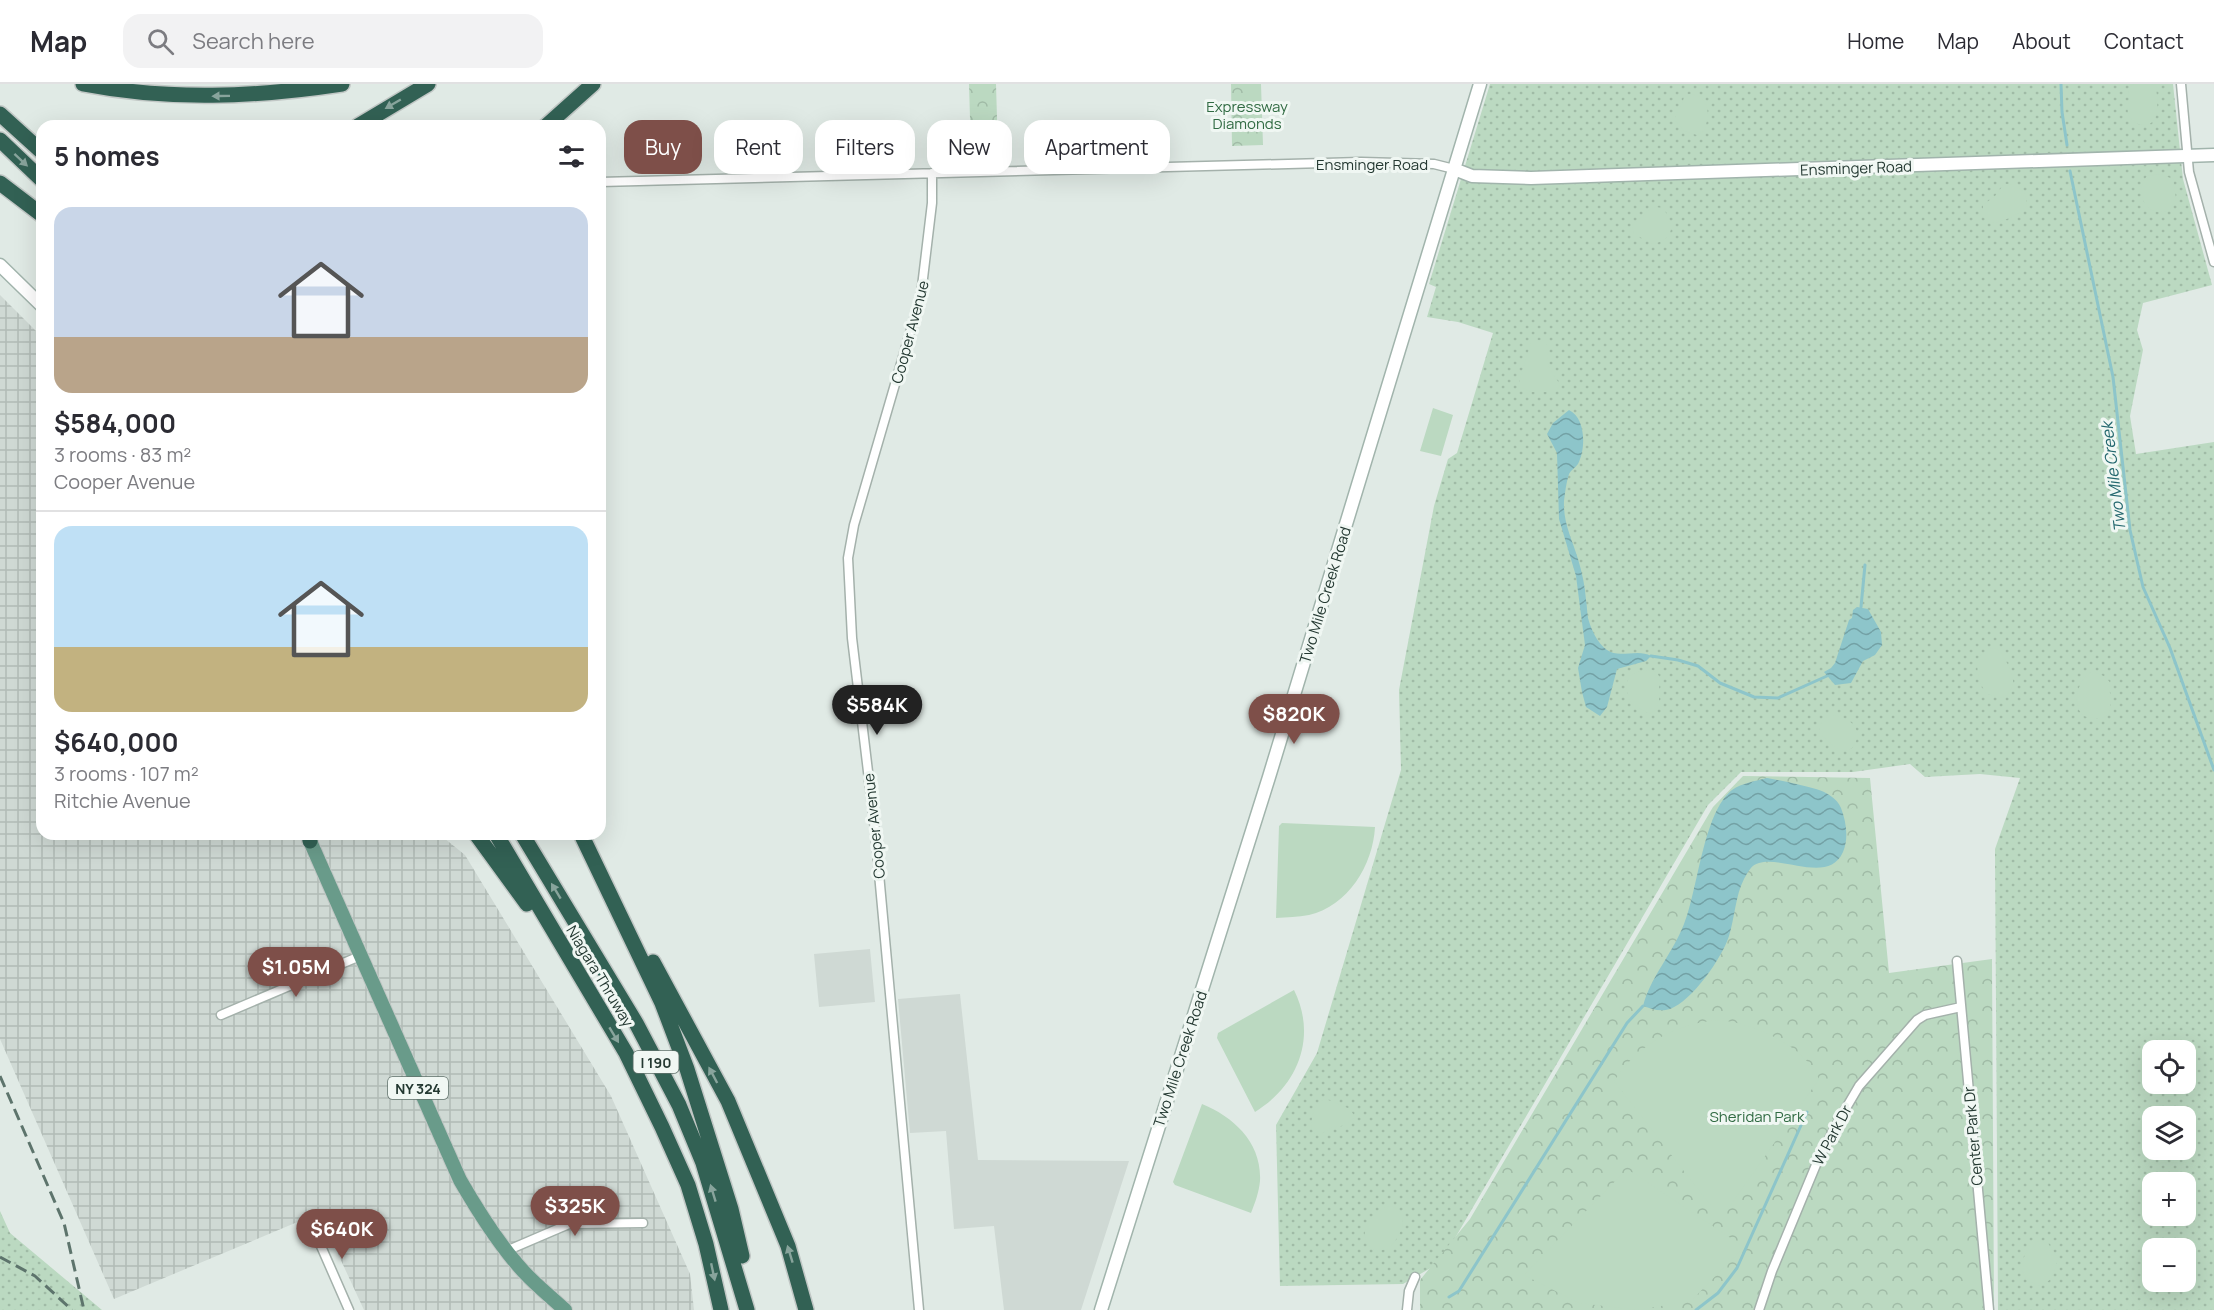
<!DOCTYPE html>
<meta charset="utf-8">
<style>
body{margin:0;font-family:Manrope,sans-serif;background:#f2f2f3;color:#2b2b33;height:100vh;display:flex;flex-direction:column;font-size:22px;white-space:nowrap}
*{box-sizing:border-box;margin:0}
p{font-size:20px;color:#7c7c81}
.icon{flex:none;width:33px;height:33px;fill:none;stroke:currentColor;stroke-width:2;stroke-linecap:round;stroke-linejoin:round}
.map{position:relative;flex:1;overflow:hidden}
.drawer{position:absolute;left:36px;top:36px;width:570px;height:720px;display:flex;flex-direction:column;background:#fff;border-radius:18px;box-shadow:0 6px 24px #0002}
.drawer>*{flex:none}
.top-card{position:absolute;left:624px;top:36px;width:570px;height:54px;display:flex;gap:12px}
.controls{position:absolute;left:2142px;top:956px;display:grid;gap:12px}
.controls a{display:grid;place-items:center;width:54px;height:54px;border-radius:12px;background:#fff;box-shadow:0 6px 24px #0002;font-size:30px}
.price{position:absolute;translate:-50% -51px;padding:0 14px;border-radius:21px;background:#7e4f49;color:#fff;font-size:20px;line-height:39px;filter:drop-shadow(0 2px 3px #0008)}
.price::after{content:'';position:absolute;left:50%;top:36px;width:18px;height:14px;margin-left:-9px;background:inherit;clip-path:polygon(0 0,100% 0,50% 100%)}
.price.current{background:#222;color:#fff}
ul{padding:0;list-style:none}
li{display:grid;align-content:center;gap:12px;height:318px;padding:0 18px}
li+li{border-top:2px solid #e1e1e2}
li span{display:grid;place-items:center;height:186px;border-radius:18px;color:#555}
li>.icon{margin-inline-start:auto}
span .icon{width:108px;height:108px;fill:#fffc;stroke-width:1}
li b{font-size:26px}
h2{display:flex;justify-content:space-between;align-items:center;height:72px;padding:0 18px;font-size:26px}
.chip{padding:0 21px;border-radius:18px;background:#fff;box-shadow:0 6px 24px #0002;font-size:21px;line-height:54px}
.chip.current{background:#7e4f49;color:#fff}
header{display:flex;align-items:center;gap:36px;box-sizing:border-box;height:84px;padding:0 30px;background:#fff;border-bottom:2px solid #e1e1e2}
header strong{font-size:28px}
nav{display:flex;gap:33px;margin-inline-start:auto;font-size:21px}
.search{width:420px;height:54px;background:#f2f2f3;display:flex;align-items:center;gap:15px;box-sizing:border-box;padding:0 21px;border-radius:18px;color:#7c7c81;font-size:22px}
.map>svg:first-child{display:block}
.built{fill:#cfd9d4}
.industrial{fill:url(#industrial-grid)}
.grass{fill:url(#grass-dots);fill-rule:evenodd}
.park{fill:url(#park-crowns)}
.pitch{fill:#bbd9c1}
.water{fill:url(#water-waves)}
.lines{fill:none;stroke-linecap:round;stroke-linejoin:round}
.stream{stroke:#8dc5ca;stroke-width:3}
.street-casing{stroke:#a4b1ab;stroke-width:11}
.secondary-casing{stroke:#a1b4ac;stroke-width:15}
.primary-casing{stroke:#c1c7c5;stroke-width:16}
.highway-casing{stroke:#c1c7c5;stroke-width:18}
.street{stroke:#fff;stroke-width:8}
.secondary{stroke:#fff;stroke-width:12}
.primary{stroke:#699b8a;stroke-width:14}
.highway{stroke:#326154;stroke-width:15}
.rail{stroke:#5d746c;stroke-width:3;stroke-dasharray:12 6;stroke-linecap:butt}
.oneway{fill:#88a49c}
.labels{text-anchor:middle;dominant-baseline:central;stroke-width:6;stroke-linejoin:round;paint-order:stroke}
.shield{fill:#f0f7f3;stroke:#60716b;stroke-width:1.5}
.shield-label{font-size:14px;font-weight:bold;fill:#233831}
.park-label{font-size:15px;fill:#316b43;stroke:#f0f7f3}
.street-label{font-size:15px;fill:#233831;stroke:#f0f7f3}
.water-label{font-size:16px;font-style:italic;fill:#23676e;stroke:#f0f7f3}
</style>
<header>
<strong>Map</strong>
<div class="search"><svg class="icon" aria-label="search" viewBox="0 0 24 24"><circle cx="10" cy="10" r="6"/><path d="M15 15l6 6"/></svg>Search here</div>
<nav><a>Home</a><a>Map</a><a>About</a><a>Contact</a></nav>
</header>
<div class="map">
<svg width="2214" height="1226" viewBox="0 0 2214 1226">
<defs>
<pattern id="industrial-grid" width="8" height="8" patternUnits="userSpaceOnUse" patternTransform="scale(1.5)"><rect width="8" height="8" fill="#cfd9d4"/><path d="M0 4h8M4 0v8" fill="none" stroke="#b1bbb6"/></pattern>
<pattern id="grass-dots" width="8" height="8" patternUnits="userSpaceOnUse" patternTransform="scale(1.5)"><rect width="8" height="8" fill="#bbd9c1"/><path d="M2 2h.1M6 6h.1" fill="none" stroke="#a0bba6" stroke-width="1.8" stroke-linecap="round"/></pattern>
<pattern id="park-crowns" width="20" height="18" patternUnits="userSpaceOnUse" patternTransform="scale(1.5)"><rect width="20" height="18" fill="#bbd9c1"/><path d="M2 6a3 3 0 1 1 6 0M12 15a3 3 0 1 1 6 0" fill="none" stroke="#a0bba6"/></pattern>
<pattern id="water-waves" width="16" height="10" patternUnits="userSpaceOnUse" patternTransform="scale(1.5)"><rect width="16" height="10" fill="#8dc5ca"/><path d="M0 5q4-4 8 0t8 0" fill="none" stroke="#73a1a5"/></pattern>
</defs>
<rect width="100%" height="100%" fill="#e0eae5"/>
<path class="built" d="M870 865 875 918 819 923 814 870Z
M960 910 978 1076 1129 1077 1081 1226H1004L994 1142 954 1145 946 1047 910 1049 898 915Z"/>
<path class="industrial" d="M0 211 42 253V750H439L465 771 611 1012 690 1190 694 1226H364L319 1129 114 1215 0 955Z"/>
<path class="grass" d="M1490 0H2173L2183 95 2212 201 2143 219 2137 246 2143 266 2130 332 2136 370 2214 358V1226H1998L1995 765 2020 694 1980 690 1925 693 1910 680 1853 688H1741L1708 721 1441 1178 1403 1200 1280 1202 1276 1041 1317 969 1401 686 1399 606 1434 422 1448 375 1457 369 1493 249 1458 238 1427 233 1436 203 1429 200ZM2152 966H2186V999H2152ZM2152 1032H2186V1065H2152ZM2152 1098H2186V1131H2152ZM2152 1164H2186V1197H2152Z
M0 1127 10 1149 102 1226H0Z"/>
<path class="park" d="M969 0H996L998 68 971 69Z
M1231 0H1261L1263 61 1232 62Z
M1743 692 1870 694 1889 889 1992 875 1994 1226H1420V1196L1470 1135 1713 723Z"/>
<path class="pitch" d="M2135 0H2152L2156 3C2157 12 2159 28 2154 36 2147 46 2131 40 2128 29 2127 24 2129 20 2129 15 2128 7 2127 4 2135 0Z
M1689 10C1711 12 1710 31 1704 47L1697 51 1684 47 1675 36C1675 28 1682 23 1684 13Z
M2160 90 2173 95 2176 115 2170 126C2144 136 2134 105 2147 92Z
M2004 100C2018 99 2029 108 2026 123 2019 131 2001 139 1990 139L1983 133V121L1995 112Z
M1655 123 1663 124C1674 140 1676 155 1653 160L1634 150C1629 139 1635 139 1642 133 1647 128 1648 125 1655 123Z
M1534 256C1555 255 1545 269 1548 280 1550 288 1557 294 1560 301L1556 308H1531L1520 303V294L1531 259Z
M1433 324 1453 331 1441 372 1420 367Z
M1995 564C2003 567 2003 572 2007 579 2014 592 2018 605 2002 614L1987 610C1979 600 1975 586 1979 573L1988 565Z
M1652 586C1663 591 1659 597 1659 607 1659 615 1660 618 1656 626L1649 630 1632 620C1621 598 1627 586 1652 586Z
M2091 588C2097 589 2104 591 2108 596 2112 600 2109 604 2110 609 2111 625 2111 639 2089 633 2086 633 2083 632 2081 629 2072 618 2079 594 2091 588Z
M1828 631C1847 630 1867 645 1852 664 1850 665 1844 668 1841 667 1839 667 1823 652 1820 650L1819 642Z
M1282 739 1375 743C1373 781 1348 822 1309 831 1298 833 1287 833 1276 834L1279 742Z
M1294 906C1317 952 1299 1001 1255 1028L1217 954 1218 949Z
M1718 936C1752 938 1805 962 1819 995L1730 1122H1711L1614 997C1638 961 1674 940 1718 936Z
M1326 1015 1350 1025 1355 1033 1346 1041 1331 1044 1321 1050H1315L1311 1044C1312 1033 1313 1018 1326 1015Z
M1202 1020C1234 1033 1262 1059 1260 1097 1259 1108 1255 1119 1251 1129L1175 1101 1173 1098Z
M1632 1088 1744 1163 1691 1217 1637 1226 1579 1219 1524 1191 1623 1089Z
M1391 1122C1413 1129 1400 1154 1388 1165L1376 1167C1351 1153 1373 1124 1391 1122Z
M2036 1157 2048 1159 2058 1175C2053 1189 2055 1197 2038 1202L2026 1195 2020 1182 2030 1160Z"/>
<path class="water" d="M1569 326C1586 334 1586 365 1578 380 1575 384 1571 386 1569 390 1566 399 1565 409 1564 417 1563 439 1572 455 1578 475 1582 488 1585 502 1586 516 1587 522 1587 528 1588 534 1591 545 1597 559 1607 566 1619 575 1638 564 1651 572L1646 577 1617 585 1607 623 1600 632 1586 623 1582 608 1578 584 1585 561 1583 546 1576 492 1559 435 1557 369 1547 350 1553 339Z
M1857 523 1868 525 1881 548 1882 561 1875 571 1863 577 1851 599 1835 601 1824 588 1831 584 1835 579 1849 536 1852 534 1853 526Z
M1767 694C1784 697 1800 701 1816 705 1826 708 1837 714 1841 724 1846 737 1849 754 1843 768 1829 800 1784 772 1759 779 1751 781 1748 788 1744 795 1735 813 1735 833 1729 852 1722 874 1692 917 1670 925 1660 928 1652 925 1643 922 1651 892 1673 869 1684 840 1698 806 1703 729 1732 706 1742 699 1756 697 1767 694Z"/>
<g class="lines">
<path class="stream" d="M2061 0 2062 28 2067 61
M2070 87 2113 293 2130 446 2143 503 2170 564 2214 686
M1861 523 1865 481
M1651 572 1678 576 1698 582 1720 599 1754 613 1778 614 1827 592
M1449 1213 1459 1207 1627 939 1643 922
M1696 1226 1718 1209 1737 1184 1807 1028"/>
<g class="street-casing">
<path id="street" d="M2181 0 2189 88 2214 178
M600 98 1361 78 1434 80 1454 85
M1957 877 1989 1226
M221 931 360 872
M310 1137 349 1226
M506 1167 569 1140 643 1139
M919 1226 875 746 852 554 848 474 854 441 921 211 932 119V89
M1407 1226 1409 1207 1415 1193
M1759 1226 1772 1187 1818 1076 1839 1036 1859 1002 1917 936 1925 931 1961 923"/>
</g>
<g class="secondary-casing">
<path id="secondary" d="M1454 85 1472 92 1531 94 2214 71
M0 181 42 222
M1101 1226 1269 693 1480 0"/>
</g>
<g class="primary-casing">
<path id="primary" d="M310 757 460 1096C479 1129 499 1161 524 1188 537 1202 551 1213 565 1226"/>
</g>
<g class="highway-casing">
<path id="highway" d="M83 0C170 17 256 13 342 0
M0 30 42 68
M358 42 428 0
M546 42 593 0
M0 56 42 96
M0 99 42 131
M309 750 310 757
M476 750 527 820
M496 750 626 969 662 1043 688 1101 706 1160 721 1226
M522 750 636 939 679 1021 703 1079 747 1226
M581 750 662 919 687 985 731 1125 742 1172
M653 878 728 1017 788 1162 806 1226"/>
</g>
<use href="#street" class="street"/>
<use href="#secondary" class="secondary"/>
<use href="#primary" class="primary"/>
<use href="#highway" class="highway"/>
<path class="rail" d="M0 992 64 1139 84 1226
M0 1173 35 1192 72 1226"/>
</g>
<defs><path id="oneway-solid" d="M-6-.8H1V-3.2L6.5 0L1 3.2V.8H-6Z" transform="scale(1.5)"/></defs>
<g class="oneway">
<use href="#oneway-solid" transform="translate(221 12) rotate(179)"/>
<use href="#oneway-solid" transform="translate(393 20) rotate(150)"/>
<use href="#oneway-solid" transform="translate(21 76) rotate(43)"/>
<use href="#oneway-solid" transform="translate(556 807) rotate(-121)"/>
<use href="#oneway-solid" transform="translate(614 951) rotate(59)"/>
<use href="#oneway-solid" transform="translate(713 991) rotate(-118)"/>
<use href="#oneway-solid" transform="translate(713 1109) rotate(-107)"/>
<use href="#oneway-solid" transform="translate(790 1170) rotate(-107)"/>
<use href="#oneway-solid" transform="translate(713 1188) rotate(78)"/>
</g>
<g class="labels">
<g class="shield">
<rect x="633.5" y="967" width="45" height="22" rx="4.5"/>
<rect x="388" y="993" width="60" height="22" rx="4.5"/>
</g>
<g class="shield-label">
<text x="656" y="978">I 190</text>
<text x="418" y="1004">NY 324</text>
</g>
<g class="park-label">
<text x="1247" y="22">Expressway<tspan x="1247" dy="17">Diamonds</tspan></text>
<text x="1757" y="1032">Sheridan Park</text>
</g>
<g class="street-label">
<text x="1372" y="80">Ensminger Road</text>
<text transform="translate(1856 84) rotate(-2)">Ensminger Road</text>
<text transform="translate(910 248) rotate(-75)">Cooper Avenue</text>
<text transform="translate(1325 511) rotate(-73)">Two Mile Creek Road</text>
<text transform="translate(874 742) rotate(-96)">Cooper Avenue</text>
<text transform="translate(600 892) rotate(59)">Niagara Thruway</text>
<text transform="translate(1180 975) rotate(-72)">Two Mile Creek Road</text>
<text transform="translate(1832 1051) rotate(-62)">W Park Dr</text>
<text transform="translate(1973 1052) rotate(-95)">Center Park Dr</text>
</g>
<g class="water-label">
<text transform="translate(2113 393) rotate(-97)">Two Mile Creek</text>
</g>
</g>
</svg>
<div class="controls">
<a><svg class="icon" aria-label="locate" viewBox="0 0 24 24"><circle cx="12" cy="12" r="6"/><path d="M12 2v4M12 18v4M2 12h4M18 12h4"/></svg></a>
<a><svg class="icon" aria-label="layers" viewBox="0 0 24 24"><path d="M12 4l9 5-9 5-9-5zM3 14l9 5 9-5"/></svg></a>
<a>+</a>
<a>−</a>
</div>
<b class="price current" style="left:877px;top:652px">$584K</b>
<b class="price" style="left:1294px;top:661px">$820K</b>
<b class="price" style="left:296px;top:914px">$1.05M</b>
<b class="price" style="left:575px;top:1153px">$325K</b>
<b class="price" style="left:342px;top:1176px">$640K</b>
<div class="top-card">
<a class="chip current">Buy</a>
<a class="chip">Rent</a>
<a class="chip">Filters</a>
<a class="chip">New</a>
<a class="chip">Apartment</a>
</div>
<section class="drawer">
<h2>5 homes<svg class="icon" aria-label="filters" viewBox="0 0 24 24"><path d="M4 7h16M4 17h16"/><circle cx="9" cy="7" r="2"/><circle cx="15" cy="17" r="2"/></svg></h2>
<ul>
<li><span style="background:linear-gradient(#c9d6e8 70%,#b9a48a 0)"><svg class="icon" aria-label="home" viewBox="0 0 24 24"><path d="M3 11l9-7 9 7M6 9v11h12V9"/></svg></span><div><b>$584,000</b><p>3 rooms · 83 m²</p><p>Cooper Avenue</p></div></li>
<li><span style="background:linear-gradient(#bfe0f5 65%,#c2b280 0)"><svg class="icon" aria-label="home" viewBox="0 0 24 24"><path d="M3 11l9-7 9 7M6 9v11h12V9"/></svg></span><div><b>$640,000</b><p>3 rooms · 107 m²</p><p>Ritchie Avenue</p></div></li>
</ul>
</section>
</div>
